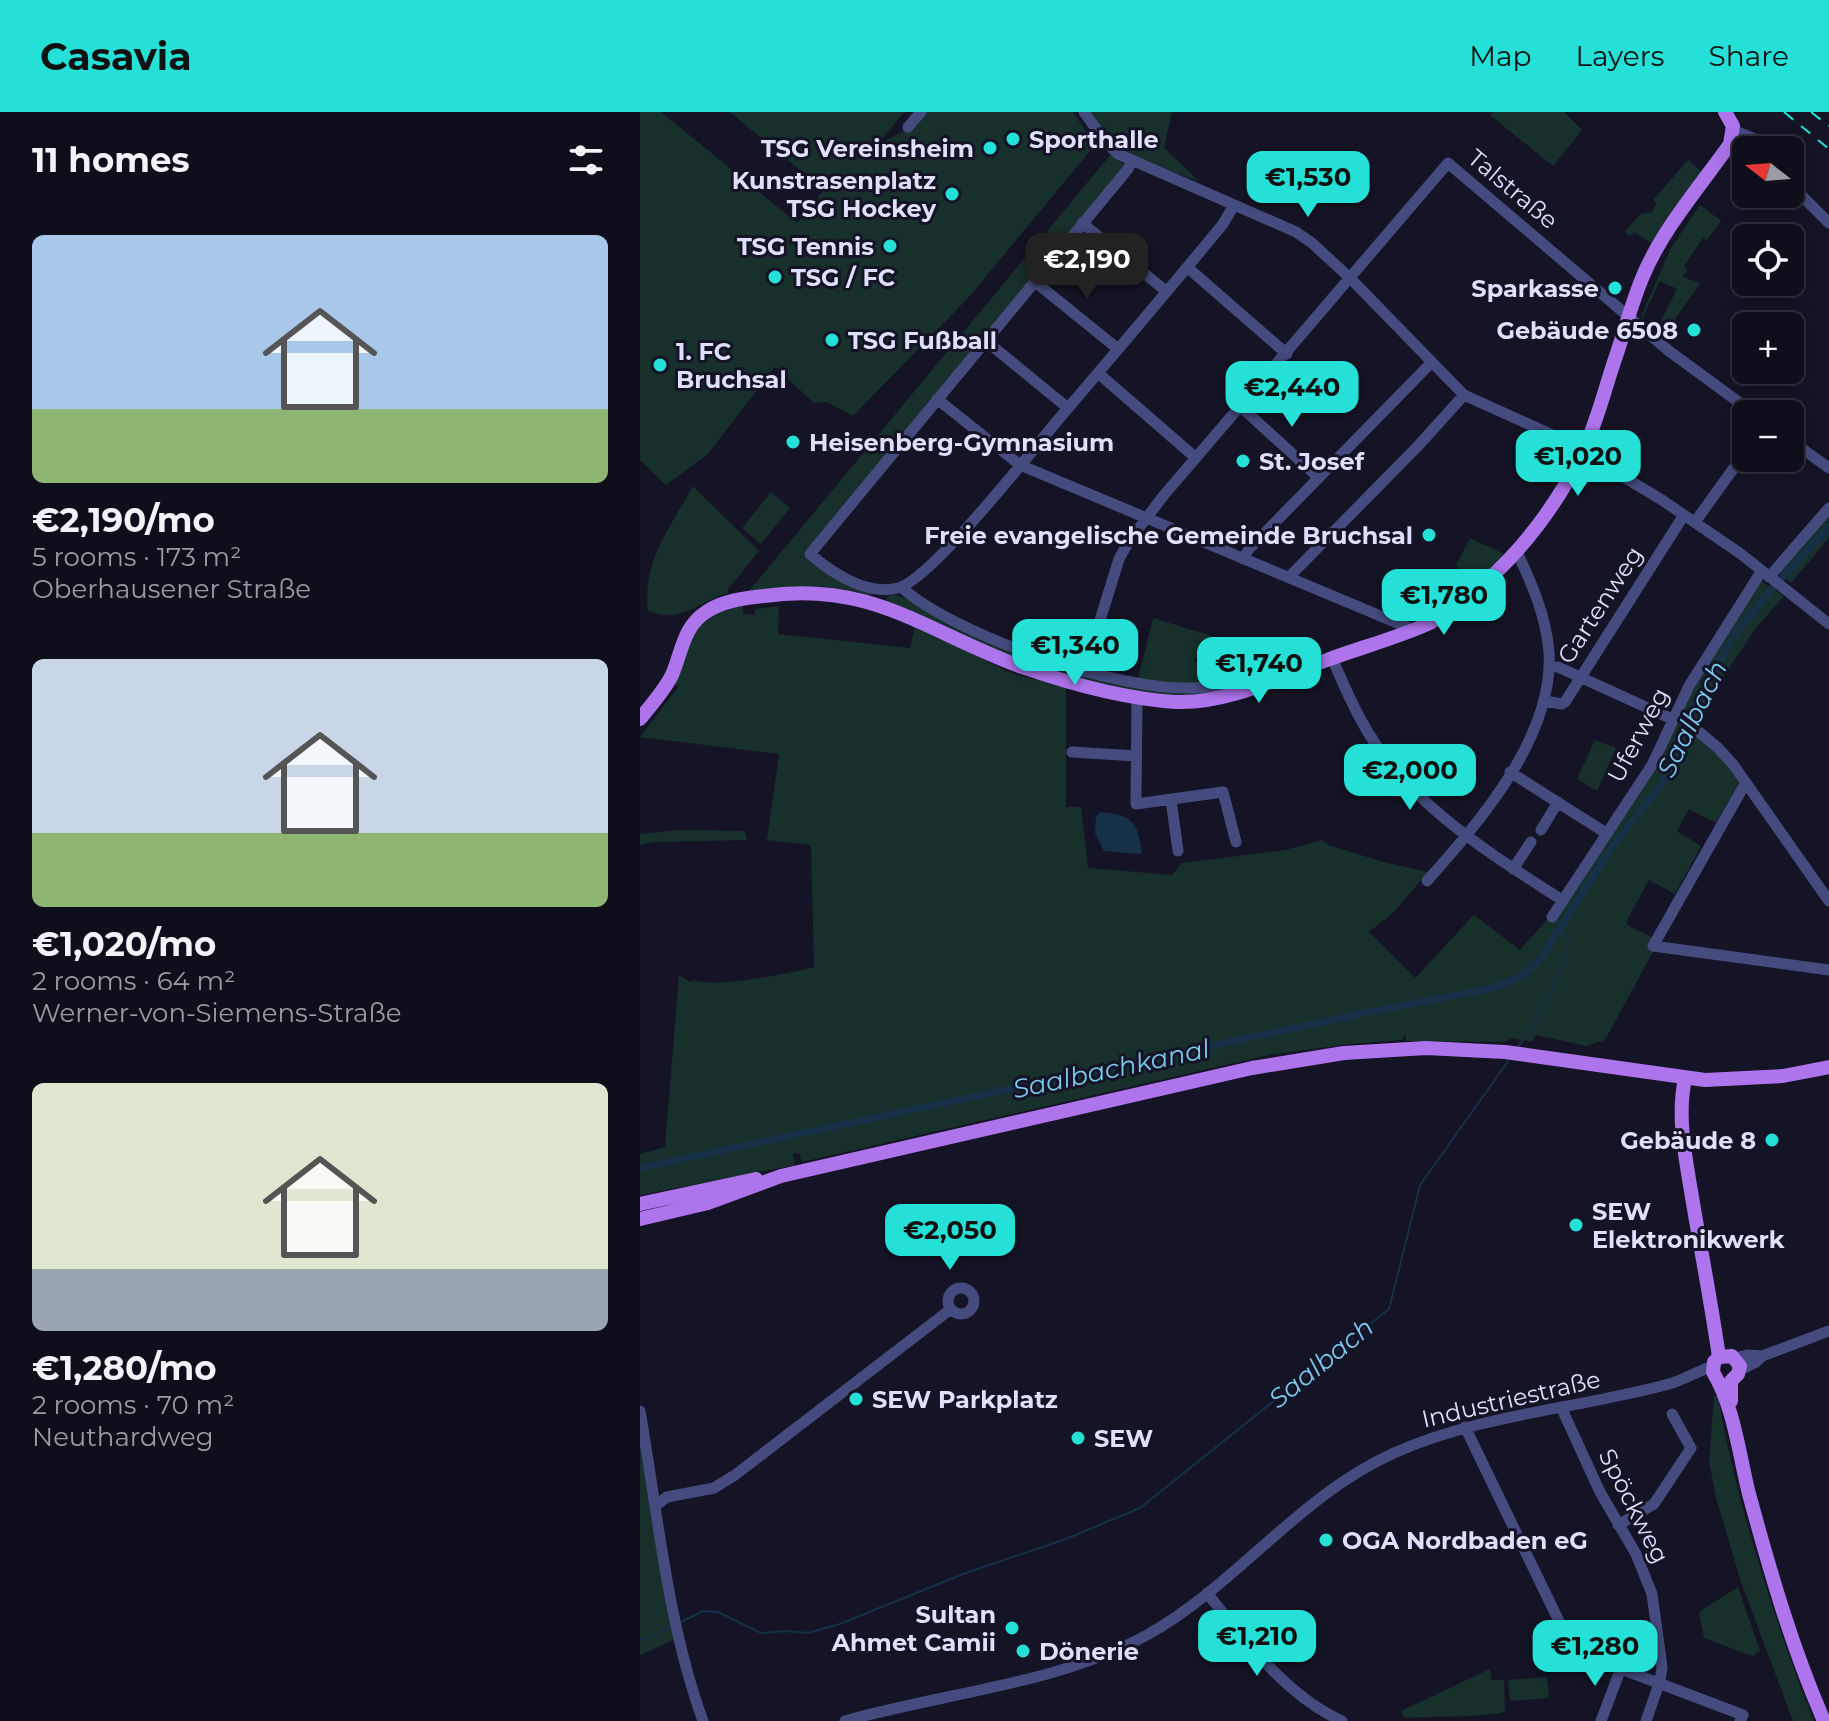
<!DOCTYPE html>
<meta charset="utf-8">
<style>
body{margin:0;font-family:Montserrat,sans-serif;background:#1d1d29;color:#f1f3f6;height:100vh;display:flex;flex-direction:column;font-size:30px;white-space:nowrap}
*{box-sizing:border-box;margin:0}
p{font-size:26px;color:#9b9ca3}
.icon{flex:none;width:44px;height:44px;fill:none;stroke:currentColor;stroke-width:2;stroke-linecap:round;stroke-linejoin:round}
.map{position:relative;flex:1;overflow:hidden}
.details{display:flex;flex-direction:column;background:#0f0f1c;width:640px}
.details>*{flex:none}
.needle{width:52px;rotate:287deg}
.buttons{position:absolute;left:1092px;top:24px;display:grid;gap:16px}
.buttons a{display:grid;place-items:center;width:72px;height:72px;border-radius:12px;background:#0f0f1c;box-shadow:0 4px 20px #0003,0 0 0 2px #2f2f3b;font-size:40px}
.price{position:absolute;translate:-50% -68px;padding:0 18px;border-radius:16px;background:#24e0d7;color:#111;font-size:26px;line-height:52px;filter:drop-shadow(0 2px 4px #0008)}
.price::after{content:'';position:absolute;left:50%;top:48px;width:24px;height:18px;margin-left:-12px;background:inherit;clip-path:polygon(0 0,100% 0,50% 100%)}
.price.on{background:#222;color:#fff}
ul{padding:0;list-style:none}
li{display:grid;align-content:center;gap:16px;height:424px;padding:0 32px}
li span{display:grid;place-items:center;height:248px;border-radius:12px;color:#555}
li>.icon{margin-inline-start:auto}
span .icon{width:144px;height:144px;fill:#fffc;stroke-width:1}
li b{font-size:34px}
h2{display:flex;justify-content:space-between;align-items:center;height:96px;padding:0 32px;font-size:34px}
header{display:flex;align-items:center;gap:48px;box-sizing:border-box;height:112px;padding:0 40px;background:#24e0d7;color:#111}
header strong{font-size:38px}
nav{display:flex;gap:44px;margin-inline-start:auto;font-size:28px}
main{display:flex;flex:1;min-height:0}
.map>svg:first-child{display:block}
.green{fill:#17302b}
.water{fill:#163048}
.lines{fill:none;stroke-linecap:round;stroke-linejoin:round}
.stream{stroke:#163048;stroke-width:2}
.canal{stroke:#163048;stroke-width:7}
.minor{stroke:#454b7f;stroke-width:11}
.major{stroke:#ad74eb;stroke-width:14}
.rail{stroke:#24e0d7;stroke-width:2;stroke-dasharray:12 10;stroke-linecap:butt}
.poi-dot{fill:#24e0d7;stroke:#141426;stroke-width:3}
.labels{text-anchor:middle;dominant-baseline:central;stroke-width:6;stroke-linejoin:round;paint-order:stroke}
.poi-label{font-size:24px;font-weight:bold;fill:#dedffa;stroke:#141426;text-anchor:start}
.street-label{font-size:24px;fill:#dedffa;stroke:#141426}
.water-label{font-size:26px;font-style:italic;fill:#7ac8ec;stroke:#141426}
</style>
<header>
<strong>Casavia</strong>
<nav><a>Map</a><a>Layers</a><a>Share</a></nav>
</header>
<main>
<section class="details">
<h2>11 homes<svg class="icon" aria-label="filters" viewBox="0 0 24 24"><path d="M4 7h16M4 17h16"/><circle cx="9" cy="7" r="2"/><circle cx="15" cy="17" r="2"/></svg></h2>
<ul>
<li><span style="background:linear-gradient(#a9c7e8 70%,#8fb573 0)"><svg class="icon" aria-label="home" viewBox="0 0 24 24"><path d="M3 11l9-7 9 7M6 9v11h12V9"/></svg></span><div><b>€2,190/mo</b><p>5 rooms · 173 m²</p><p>Oberhausener Straße</p></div></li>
<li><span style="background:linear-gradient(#c9d6e8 70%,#8fb573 0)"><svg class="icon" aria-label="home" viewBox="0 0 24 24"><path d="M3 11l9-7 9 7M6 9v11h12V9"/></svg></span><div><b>€1,020/mo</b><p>2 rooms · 64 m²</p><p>Werner-von-Siemens-Straße</p></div></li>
<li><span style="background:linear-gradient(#dfe7d0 75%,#9aa5b1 0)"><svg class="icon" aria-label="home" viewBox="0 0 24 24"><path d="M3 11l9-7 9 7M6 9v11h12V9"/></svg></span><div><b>€1,280/mo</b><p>2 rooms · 70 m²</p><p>Neuthardweg</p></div></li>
</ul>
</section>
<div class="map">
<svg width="1189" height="1609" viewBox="0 0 1189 1609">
<rect width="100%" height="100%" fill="#141426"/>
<path class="green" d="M0 0H21L157 111 184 78 90 0H264L237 33 273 14 285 0H433L455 33 329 185 213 304 186 290 174 291 135 255 67 343 26 373 0 348Z
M450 0H532L524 36 560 70 489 43 471 33Z
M853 0H924L942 18 913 54 850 3Z
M471 42 486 54 165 442 233 481 230 484 180 474 109 479Z
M1048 48 1062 60 1013 132 994 120 990 124 985 120 1000 102 1012 100 1016 92 1014 87Z
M1060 93 1081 109 1067 128 1063 126 1044 154 1047 157 1043 165 1060 171 1031 213 1037 218 1027 227 1017 217 1037 177 1020 169 1001 209 1002 202 1031 136Z
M53 374 119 439 88 477V481C60 489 38 514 8 498 2 450 31 414 53 374Z
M131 380 150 396 121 432 102 416Z
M1189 399V426L1151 471 1137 460Z
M830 426 866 443 839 467 819 457 816 453Z
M1119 468 1144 484 1116 516 1078 573 1057 623 1080 644 1099 671 1076 711 1049 697 1037 719 1061 734 1035 782 1009 768 988 806 987 813 1019 829 965 928 946 934 896 923 892 930 871 926 865 930 766 929 765 921 762 928 709 932 629 943 162 1050 159 1041 153 1042 155 1053 0 1083V1042L25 1035 39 863 50 870 54 868C73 877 151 861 174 855L171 733 127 728 139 642 0 625 39 574 32 572C41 548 49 515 73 502 82 497 94 496 103 493V502L114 503 116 497 139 494 138 522 270 536 275 514 369 560 426 576V695H441L448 756 532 763 542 751 645 738 682 728 688 733 747 751 788 760 753 801 729 820 775 866 834 803 880 838 923 790 949 751Z
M252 482 276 489 344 522 497 571 513 506 572 524 554 548 602 567 626 570 549 590 452 576 279 508 247 489V485Z
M955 628 976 636 957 679 937 667Z
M40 718 105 719 107 728 13 730 0 733V722Z
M341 1103 358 1111 364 1109 315 1146 318 1142C310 1122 319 1105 341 1103Z
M1074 1284H1078C1090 1356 1110 1424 1132 1493 1145 1532 1158 1571 1174 1609H1153L1101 1470 1076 1386 1069 1349Z
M0 1326 38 1526 0 1543Z
M1098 1475 1120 1539 1112 1544 1064 1526 1059 1500Z
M850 1557 852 1568H864L865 1600C835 1606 796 1604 764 1606L761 1599Z
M907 1565 909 1586 870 1589 868 1568Z"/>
<path class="water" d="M461 700C493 703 498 711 502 742L464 739 455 721 456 704Z"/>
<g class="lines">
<path class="stream" d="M877 936C901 902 922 870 929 829L919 818
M41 1510 63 1499 78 1500 121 1521 146 1519 168 1521 200 1512 323 1462 426 1427 500 1396 749 1197 780 1073 869 948
M0 1529 32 1514"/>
<path class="canal" d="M0 1056 730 900 853 876 878 866 899 849 974 732 1022 672 1059 584 1097 519 1129 480 1189 415"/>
<path class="minor" d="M444 0 465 29 478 42 656 120 672 131 711 167 824 283 919 326 1022 388 1101 442 1189 512
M268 15 281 0
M1093 18 1113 26 1123 38
M492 48 488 57 170 442C192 461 227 484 258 476 294 466 399 329 429 295 481 234 532 174 583 112L594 93
M1150 72 1189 111
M442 111 526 179
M547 155 647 242
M394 169 478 237
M346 229 428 296
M458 261 556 346
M297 287 380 353 774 518
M601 295 679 366
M1150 328 1189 356
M1055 410 1106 339
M603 447 609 437 791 251
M649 465 778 334 824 283
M1129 465 1189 396
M261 475C316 524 478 579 552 576 564 576 577 575 588 572 597 570 608 562 617 563 623 564 623 566 626 570
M692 546C701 567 710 588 721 608 765 690 846 739 922 788
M909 554 918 555 1032 607
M444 560 479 447 489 429 524 383 808 51 1029 239 1115 302
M497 585 496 692 583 680 596 730
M905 589 922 592 925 590 1044 403
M1058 619 1077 635 1092 651 1189 789
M432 640 496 644
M870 660 966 721
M1105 672 1013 834 1189 858
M531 688 538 739
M901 718 918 690
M873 757 891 730
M787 769C840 709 914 625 909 540 906 504 892 472 877 440
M912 805 1012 653 1049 574 1121 460
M308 1189a13 13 0 1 1 26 0a13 13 0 1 1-26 0Z
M1095 1246 1107 1243 1122 1244
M1100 1258 1116 1250 1122 1244 1189 1219
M921 1295 960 1380 996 1442 1012 1482 1022 1555 1020 1569 1006 1609
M0 1299C18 1402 27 1510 63 1609
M825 1315 931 1534 939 1541 1103 1603 1100 1609
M15 1394 27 1385 74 1376 95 1363 311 1197
M978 1413 1014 1392 1051 1336 1032 1302
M567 1481C605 1528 646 1584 702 1609
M205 1609C303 1581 418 1572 507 1523 597 1473 658 1384 754 1341 841 1302 937 1297 1029 1272 1044 1268 1058 1259 1073 1254
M961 1609 981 1556"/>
<path class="major" d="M0 607C11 593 24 579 32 563 42 540 43 515 66 500 82 489 104 486 124 484 231 468 288 521 382 555 431 572 485 587 536 590 588 592 640 565 687 548 722 535 757 526 790 511 857 470 907 412 942 342 956 313 964 280 974 250 984 222 991 192 1003 164 1022 118 1061 73 1090 32L1093 14 1085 0
M1045 967C1037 1003 1045 1043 1051 1079 1060 1134 1071 1189 1079 1245L1074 1250 1073 1260C1094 1295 1099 1342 1109 1382 1130 1459 1152 1536 1184 1609
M0 1092 116 1067
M0 1107 68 1091 141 1064 612 956 704 941 786 936 865 940 1065 968 1143 964 1189 955
M1079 1245 1092 1244 1100 1254 1098 1262 1091 1269V1289"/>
<path class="rail" d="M1144 0 1189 37
M1171 0 1189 14"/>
</g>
<g class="poi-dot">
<circle cx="373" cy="27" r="8"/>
<circle cx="350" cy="36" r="8"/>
<circle cx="312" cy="82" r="8"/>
<circle cx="250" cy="134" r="8"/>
<circle cx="135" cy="165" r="8"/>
<circle cx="975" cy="176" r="8"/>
<circle cx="1054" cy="218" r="8"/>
<circle cx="192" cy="228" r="8"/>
<circle cx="20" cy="253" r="8"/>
<circle cx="153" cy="330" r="8"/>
<circle cx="603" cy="349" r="8"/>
<circle cx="789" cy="423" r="8"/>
<circle cx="1132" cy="1028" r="8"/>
<circle cx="936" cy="1113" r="8"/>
<circle cx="216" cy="1287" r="8"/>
<circle cx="438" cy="1326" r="8"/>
<circle cx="686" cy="1428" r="8"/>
<circle cx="372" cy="1516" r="8"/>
<circle cx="383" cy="1539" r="8"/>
</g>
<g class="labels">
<g class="poi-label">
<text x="389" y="27">Sporthalle</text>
<text x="334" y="36" text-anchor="end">TSG Vereinsheim</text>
<text x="296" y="68" text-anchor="end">Kunstrasenplatz<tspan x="296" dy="28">TSG Hockey</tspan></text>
<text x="234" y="134" text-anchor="end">TSG Tennis</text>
<text x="151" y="165">TSG / FC</text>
<text x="959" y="176" text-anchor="end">Sparkasse</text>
<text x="1038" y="218" text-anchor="end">Gebäude 6508</text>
<text x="208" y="228">TSG Fußball</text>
<text x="36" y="239">1. FC<tspan x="36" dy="28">Bruchsal</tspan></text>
<text x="169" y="330">Heisenberg-Gymnasium</text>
<text x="619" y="349">St. Josef</text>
<text x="773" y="423" text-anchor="end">Freie evangelische Gemeinde Bruchsal</text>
<text x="1116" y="1028" text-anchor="end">Gebäude 8</text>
<text x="952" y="1099">SEW<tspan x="952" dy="28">Elektronikwerk</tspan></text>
<text x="232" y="1287">SEW Parkplatz</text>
<text x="454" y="1326">SEW</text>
<text x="702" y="1428">OGA Nordbaden eG</text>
<text x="356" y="1502" text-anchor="end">Sultan<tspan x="356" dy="28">Ahmet Camii</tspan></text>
<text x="399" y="1539">Dönerie</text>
</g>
<g class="street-label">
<text transform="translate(873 77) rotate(40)">Talstraße</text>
<text transform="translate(960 493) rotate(-57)">Gartenweg</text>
<text transform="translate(998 623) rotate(-62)">Uferweg</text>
<text transform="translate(871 1287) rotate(-13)">Industriestraße</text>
<text transform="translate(994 1394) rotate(63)">Spöckweg</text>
</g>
<g class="water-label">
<text transform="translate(1052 607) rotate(-64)">Saalbach</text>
<text transform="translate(471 957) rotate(-12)">Saalbachkanal</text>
<text transform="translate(681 1251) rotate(-39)">Saalbach</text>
</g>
</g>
</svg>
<div class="buttons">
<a><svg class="needle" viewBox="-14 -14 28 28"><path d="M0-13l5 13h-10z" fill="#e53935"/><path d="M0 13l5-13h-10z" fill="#9b9ca3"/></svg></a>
<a><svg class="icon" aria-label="locate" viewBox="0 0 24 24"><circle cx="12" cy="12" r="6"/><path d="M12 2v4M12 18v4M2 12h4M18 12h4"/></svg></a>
<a>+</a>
<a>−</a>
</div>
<b class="price" style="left:668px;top:107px">€1,530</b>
<b class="price on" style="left:447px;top:189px">€2,190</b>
<b class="price" style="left:652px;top:317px">€2,440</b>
<b class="price" style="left:938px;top:386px">€1,020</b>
<b class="price" style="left:804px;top:525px">€1,780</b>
<b class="price" style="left:435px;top:575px">€1,340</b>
<b class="price" style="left:619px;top:593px">€1,740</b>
<b class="price" style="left:770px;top:700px">€2,000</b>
<b class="price" style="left:310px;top:1160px">€2,050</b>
<b class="price" style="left:617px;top:1566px">€1,210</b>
<b class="price" style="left:955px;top:1576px">€1,280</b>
</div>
</main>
